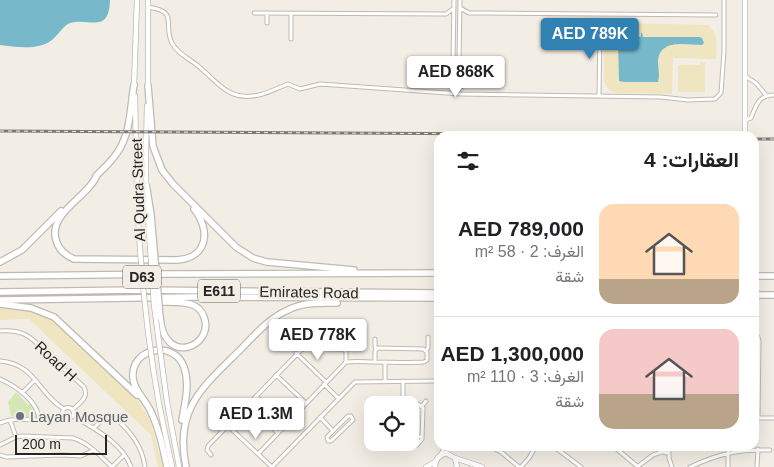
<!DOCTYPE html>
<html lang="ar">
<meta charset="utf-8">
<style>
body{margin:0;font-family:Arial,Vazirmatn,sans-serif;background:#f6f6f6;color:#202124;direction:rtl;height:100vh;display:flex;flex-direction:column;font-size:19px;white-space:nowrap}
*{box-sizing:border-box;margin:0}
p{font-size:16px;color:#757577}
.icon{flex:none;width:28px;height:28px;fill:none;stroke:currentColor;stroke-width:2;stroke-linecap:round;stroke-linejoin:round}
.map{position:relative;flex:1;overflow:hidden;direction:ltr}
.sheet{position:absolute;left:434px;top:131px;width:325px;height:320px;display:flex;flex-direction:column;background:#fff;border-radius:15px;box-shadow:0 5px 20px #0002;direction:rtl}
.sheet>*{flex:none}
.fabs{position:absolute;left:364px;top:396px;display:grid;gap:10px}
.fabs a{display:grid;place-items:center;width:55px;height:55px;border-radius:10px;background:#fff;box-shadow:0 5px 20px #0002;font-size:25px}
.scale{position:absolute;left:15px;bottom:12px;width:92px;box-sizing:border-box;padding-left:5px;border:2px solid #282623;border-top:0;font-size:14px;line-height:18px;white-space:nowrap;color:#282623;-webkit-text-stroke:4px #f2eee5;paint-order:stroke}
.price{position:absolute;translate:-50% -42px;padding:0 11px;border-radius:5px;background:#fff;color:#222;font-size:16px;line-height:32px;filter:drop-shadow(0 1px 2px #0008)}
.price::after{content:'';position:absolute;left:50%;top:30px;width:15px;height:11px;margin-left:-8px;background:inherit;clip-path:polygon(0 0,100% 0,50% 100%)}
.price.on{background:#3181b3;color:#fff}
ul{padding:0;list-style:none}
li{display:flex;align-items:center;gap:15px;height:125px;padding:0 20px}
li+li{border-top:1px solid #e0e0e0}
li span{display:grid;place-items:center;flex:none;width:140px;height:100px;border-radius:15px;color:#555}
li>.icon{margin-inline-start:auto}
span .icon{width:60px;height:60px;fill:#fffc;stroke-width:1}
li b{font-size:21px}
h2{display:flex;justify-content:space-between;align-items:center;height:60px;padding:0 20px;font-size:21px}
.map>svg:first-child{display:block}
.green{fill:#d3e6b5}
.sand{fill:#efe5c0}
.water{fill:#77b9cb}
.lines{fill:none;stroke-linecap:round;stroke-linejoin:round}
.street-casing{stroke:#bebab1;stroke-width:5}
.secondary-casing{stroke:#bebab1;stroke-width:6}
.primary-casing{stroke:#bebab1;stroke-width:6}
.highway-casing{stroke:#bebab1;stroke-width:8}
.street{stroke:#fff;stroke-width:3}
.secondary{stroke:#fff;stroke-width:4.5}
.primary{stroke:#fff;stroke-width:4.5}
.highway{stroke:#fff;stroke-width:5.5}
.rail-casing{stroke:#7e7b76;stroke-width:3}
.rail{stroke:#f2eee5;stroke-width:1;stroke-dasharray:4;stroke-linecap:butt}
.primary-bridge-casing{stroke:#bebab1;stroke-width:6;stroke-linecap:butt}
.highway-bridge-casing{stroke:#bebab1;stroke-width:8;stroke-linecap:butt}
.primary-bridge{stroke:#fff;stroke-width:4.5}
.highway-bridge{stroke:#fff;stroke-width:5.5}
.worship-dot{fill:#6b7280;stroke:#f2eee5;stroke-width:2}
.labels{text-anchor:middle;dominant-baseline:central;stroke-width:4.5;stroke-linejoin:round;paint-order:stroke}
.shield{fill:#f2eee5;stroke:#65625d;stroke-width:1}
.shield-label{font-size:14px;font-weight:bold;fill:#282623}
.street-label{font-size:15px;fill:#282623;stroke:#f2eee5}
.worship-label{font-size:15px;fill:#5b616d;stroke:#f2eee5;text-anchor:start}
</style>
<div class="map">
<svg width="774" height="467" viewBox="0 0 774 467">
<rect width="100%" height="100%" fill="#f2eee5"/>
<path class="green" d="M16 392 28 405 30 404 37 414 36 417H23V414H16V417L11 416 8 402Z"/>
<path class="sand" d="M619 23 708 25C719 33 716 47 716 59L673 58 672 94 616 93 609 90 604 82V35C607 27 611 24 619 23Z
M700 62H705V92H678V65H700Z
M0 305 19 306 48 316 138 401 150 420 163 467H158L151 435 29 319 0 320Z"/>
<path class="water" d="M0 0H110C109 35 89 17 70 23 63 26 59 34 53 39 40 51 16 47 0 45Z
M641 33H642L643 37H699L702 38 704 43 702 45C687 45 660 38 658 61 658 68 660 75 658 82H624L619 81 618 39 622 36 641 37Z"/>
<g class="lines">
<g class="street-casing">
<path id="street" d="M454 0 453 63 448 80 450 86C456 91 462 89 464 82L459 63 460 0
M148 7C180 12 162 23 172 43 177 53 188 58 197 65 218 82 228 102 259 95 269 93 279 87 288 84L300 89 320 84 461 94 661 97 688 100 715 99 721 93 724 51V0
M460 8 469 13H486L716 15
M254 13 446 14 454 8
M267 23V13
M291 39V13
M745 76 756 83 766 95
M599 96 600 24
M745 120 751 118C756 106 758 95 774 95
M0 331C30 329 34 342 54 360 63 369 74 377 84 387 89 398 80 403 72 410
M754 336 758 337 759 341 758 417
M375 339V346L376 349
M345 350 346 344
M426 350 428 348V337
M296 353 326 382
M0 361C36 364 38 394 64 409
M385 362V381
M276 375 306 403
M0 379C16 386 39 402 39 420
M324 384 338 398
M22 393 35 380
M256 396 286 425
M248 404 278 433
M403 404V381
M391 405 418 404 423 408 422 439 417 445H414L410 442
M422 406 426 401
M62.5 413a5.5 5.5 0 1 1 11 0a5.5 5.5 0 1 1-11 0Z
M73 416C93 428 123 443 131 467
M348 416H351L353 420 331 441H328L327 437Z
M320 417 333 431
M754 418H774
M10 420 16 437
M0 423C21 414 43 426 64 416
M228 426 272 467
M94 428 105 417H114C130 431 142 445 145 467
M410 436 422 437
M0 445 16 437 21 436 73 438C89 443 100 456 112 467
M489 446 501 452 519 467
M553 446 581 467
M613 446 637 466
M659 446 660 451 666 453 669 451 670 446
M669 451V458L672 467
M258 454 346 362C356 361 366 362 375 362 391 362 408 363 424 362L427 360V352L423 349 378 348 375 351V362
M441 454 445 446
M0 455 6 457 62 455 81 456 94 450
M211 455 207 450 208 446 301 350 307 348 343 349 346 352V362
M112 467 124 455
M272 467 355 382 439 381
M521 467 529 458 536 446
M637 467 653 455 662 452
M690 467C718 454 739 449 770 450
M728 467V452
M757 467 758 449"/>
</g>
<g class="secondary-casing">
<path id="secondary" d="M745 136V0
M455 458 482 467
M426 467 435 462
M435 467C435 459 439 455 446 453L455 458 457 467"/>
</g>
<g class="primary-casing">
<path id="primary" d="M134 86 137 0
M148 88V0
M135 96 136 149
M146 150 147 106
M167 402 179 467
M159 404 172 467"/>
</g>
<g class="highway-casing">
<path id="highway" d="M148 86 153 146 162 170 173 184 236 247 253 258 267 262 354 270
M97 175C88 198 45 214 57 243 60 251 67 256 74 259L177 260C208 258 211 230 194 209
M96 176C103 169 111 162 117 153 131 133 130 108 134 85
M0 262 22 250 61 211
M0 276 169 274 439 273
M754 276H774
M0 292 137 290 439 293
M754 295H774
M0 300 196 297 439 298
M155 302C166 302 180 301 190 304 197 306 202 311 204 317 215 346 164 368 160 317
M0 304 31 308 54 317 137 395
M167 467C163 448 159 429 151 412 146 400 134 391 133 378 130 348 174 339 184 367 190 384 185 403 182 420
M186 467C174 408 203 387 241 349 255 335 269 318 288 310 303 302 320 303 337 303"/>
</g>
<use href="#street" class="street"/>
<use href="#secondary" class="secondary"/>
<use href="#primary" class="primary"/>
<use href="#highway" class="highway"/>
<g class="rail-casing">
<path id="rail" d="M0 131 674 135 696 136
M754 139H774"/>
</g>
<use href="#rail" class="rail"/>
<g class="primary-bridge-casing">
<path id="primary-bridge" d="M136 149C137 234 144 320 159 404
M146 150V187
M147 202 154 305 167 402"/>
</g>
<g class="highway-bridge-casing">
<path id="highway-bridge" d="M146 184 151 215 160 317"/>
</g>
<use href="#primary-bridge" class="primary-bridge"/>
<use href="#highway-bridge" class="highway-bridge"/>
</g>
<circle class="worship-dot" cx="20" cy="416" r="5"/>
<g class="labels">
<g class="shield">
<rect x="123" y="265.5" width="38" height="23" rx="4"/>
<rect x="198" y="279.5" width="42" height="23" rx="4"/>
</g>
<g class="shield-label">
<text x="142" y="277">D63</text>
<text x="219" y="291">E611</text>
</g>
<g class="street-label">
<text transform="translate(138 190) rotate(-92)">Al Qudra Street</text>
<text transform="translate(309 292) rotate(1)">Emirates Road</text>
<text transform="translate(56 361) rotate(43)">Road H</text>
</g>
<g class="worship-label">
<text x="30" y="416">Layan Mosque</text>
</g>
</g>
</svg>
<div class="fabs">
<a><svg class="icon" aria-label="locate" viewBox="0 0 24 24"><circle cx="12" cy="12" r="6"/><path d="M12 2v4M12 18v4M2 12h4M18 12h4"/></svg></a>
</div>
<div class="scale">200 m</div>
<b class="price on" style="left:590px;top:60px">AED 789K</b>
<b class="price" style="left:456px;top:98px">AED 868K</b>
<b class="price" style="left:318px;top:361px">AED 778K</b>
<b class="price" style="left:256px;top:440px">AED 1.3M</b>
<section class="sheet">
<h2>العقارات: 4<svg class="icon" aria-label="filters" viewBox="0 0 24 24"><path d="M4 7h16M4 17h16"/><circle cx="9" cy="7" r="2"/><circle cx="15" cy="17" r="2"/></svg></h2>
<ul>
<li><span style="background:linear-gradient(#ffd9b3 75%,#b9a48a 0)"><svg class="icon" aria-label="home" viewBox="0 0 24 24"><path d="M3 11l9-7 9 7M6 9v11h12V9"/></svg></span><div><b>AED 789,000</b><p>الغرف: 2 · 58 m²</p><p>شقة</p></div></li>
<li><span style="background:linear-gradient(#f6c9c9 65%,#b9a48a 0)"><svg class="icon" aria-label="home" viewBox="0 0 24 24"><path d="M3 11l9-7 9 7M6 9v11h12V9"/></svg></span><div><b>AED 1,300,000</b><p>الغرف: 3 · 110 m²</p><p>شقة</p></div></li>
</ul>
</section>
</div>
